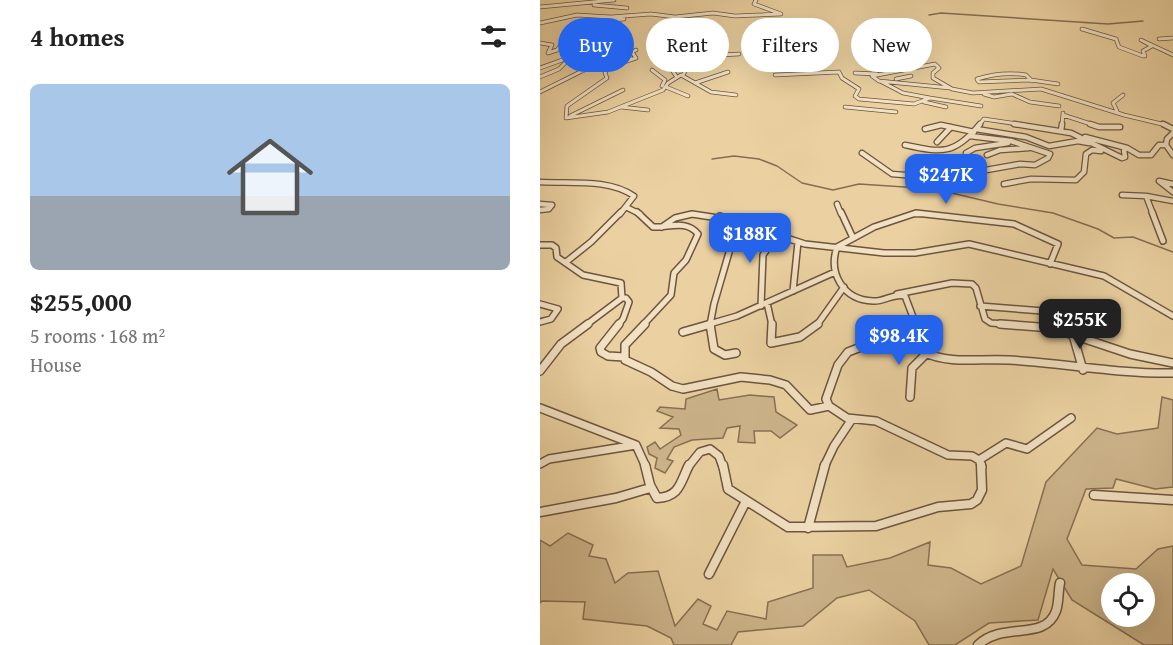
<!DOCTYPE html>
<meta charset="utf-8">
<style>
body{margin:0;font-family:"Gentium Book Plus",serif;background:#f2f2f2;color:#222;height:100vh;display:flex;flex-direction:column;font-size:22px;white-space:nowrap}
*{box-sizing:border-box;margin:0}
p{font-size:20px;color:#767676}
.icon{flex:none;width:33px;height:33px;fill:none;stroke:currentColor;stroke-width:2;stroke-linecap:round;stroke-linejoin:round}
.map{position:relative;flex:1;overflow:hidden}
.side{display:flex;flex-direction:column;background:#fff;width:540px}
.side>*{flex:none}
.top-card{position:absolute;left:18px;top:18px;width:525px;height:54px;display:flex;gap:12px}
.tools{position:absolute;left:561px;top:573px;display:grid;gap:12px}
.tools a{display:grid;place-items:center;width:54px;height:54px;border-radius:50%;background:#fff;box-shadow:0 6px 24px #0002;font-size:30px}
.price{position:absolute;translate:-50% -51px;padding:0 14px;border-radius:12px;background:#2563eb;color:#fff;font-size:20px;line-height:39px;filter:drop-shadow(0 2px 3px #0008)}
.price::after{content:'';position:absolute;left:50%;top:36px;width:18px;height:14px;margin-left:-9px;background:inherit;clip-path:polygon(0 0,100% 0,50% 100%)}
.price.selected{background:#222;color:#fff}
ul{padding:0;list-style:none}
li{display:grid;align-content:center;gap:12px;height:318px;padding:0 30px}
li span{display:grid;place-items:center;height:186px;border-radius:9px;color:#555}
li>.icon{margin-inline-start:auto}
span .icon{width:108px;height:108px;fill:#fffc;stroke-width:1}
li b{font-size:26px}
h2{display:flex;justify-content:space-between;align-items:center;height:72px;padding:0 30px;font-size:26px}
.pill{padding:0 21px;border-radius:27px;background:#fff;box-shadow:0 6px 24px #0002;font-size:21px;line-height:54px}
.pill.selected{background:#2563eb;color:#fff}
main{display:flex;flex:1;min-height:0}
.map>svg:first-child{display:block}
.green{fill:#ceb58b;stroke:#887055;stroke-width:1.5;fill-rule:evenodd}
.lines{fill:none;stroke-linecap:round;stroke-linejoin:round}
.stream{stroke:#846d53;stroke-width:1.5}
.minor-far4-casing{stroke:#6c5540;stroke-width:4.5}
.minor-far3-casing{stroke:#6c5540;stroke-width:7}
.minor-far2-casing{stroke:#6c5540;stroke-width:8}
.minor-far1-casing{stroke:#6c5540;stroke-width:10}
.minor-casing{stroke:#6c5540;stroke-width:11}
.minor-far4{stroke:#f2e1c2;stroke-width:3}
.minor-far3{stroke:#f2e1c2;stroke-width:4.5}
.minor-far2{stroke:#f2e1c2;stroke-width:5}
.minor-far1{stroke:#f2e1c2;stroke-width:7}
.minor{stroke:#f2e1c2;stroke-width:8}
</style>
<main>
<section class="side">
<h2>4 homes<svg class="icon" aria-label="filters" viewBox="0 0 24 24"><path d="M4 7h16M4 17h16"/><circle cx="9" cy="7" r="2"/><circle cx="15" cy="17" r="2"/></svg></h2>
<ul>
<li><span style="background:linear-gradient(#a9c7e8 60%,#9aa5b1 0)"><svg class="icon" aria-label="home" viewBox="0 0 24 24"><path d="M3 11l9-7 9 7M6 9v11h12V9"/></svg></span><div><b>$255,000</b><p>5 rooms · 168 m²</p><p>House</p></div></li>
</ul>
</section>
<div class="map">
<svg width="633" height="645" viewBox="0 0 633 645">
<rect width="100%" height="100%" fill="#ebd1a1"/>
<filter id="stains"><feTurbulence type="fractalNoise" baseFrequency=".00333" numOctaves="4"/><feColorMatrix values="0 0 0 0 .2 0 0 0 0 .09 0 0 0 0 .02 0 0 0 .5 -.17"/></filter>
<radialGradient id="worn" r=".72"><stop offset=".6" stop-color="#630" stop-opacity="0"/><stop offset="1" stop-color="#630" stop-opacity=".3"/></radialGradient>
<path class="green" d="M177 389 179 400 210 395 234 397 236 412 257 425 240 438 231 431H214L215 443 198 442 200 426 187 428 183 438 152 440 134 447 127 459 133 461 125 473 115 468 117 458 109 454 107 447 115 442 120 449 141 435 139 429 120 428 133 417 117 411 120 407 145 409 146 399Z
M622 397 633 400V487L615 489 576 479 573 488 546 489 527 539 542 565 596 569 618 549 633 546V645H604L532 600 513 569 498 620 449 623 415 645H389L375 621 329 590 297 598 263 626 198 632 191 645H134L131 638 107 626 43 619 45 602 2 601 0 603V540L10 546 28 533 53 545 49 556 66 559 75 583 88 573 118 571 135 626 158 599 171 606 163 624 177 630 187 611 226 619 228 602 273 588V555H302L307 567 350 558 390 542 388 565 411 568 441 584 481 566 506 482 557 428 577 434 618 428ZM572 584H604V616H572Z"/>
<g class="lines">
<path class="stream" d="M389 15 401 13 568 24 603 21
M172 159 194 156 219 159 237 166 262 183 293 190 319 184 395 189 458 204 513 213 558 229 574 238 593 237 633 252"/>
<g class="minor-far4-casing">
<path id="minor-far4" d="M54 5 87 8
M0 7 74 0
M0 23 37 15 71 17 111 14 135 17 173 13 195 16 241 14 214 4 216 0
M542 29 576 39 579 47 603 56H605L603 51 612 46 601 40 633 55
M619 39 633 38
M0 43 12 45 8 53 17 50 27 37 42 29
M90 60 96 58 92 52 96 50
M0 68 25 59
M112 70 125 80 122 86
M315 73 337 74
M143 75 147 68 162 61 163 58
M235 75 299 72 302 78 319 89 315 96 319 99 374 104 390 98 363 93 340 81
M136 76 128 64 141 57 199 54
M0 77 19 69 31 57 30 52 42 37V29L51 22 84 19
M356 79 371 76
M438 81 437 79C453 74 469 72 486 75L492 81
M439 82 491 80 518 84
M155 83 188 72
M126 87 148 96
M410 88 339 81 332 76 395 64 399 68 393 73V78L412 89 433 93 501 89 584 115 626 125
M0 92 42 71 70 61 73 58 65 53 80 49 90 56V60L69 67 65 73 67 78 27 106 26 118 68 112 123 90 128 83 141 75 171 92 196 95
M444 94 454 97 472 94 490 102 519 106
M390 98 441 106
M384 102 406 107
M81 107 108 110
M305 107 356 112
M577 111 573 103 583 95
M523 115 554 125
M30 116 83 90
M400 125H403
M439 125 444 119 484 125
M522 125 523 113"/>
</g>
<g class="minor-far3-casing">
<path id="minor-far3" d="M474 124 531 133 582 158 585 157 584 150 587 148 599 155H611L619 145H626
M550 124 559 127H580
M623 124 633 129
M385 129 401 125 434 132
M436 129 486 137 509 146 538 141 549 143
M521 131 522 124
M633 133 627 139 626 145 633 155
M545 137 587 148
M397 142 411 127
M365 145C402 153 415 155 440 124
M322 153 352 174 401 178 480 164 495 165 508 158 510 154 471 141 430 136
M447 155 460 150 489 148
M426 157V153L435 148 468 143
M0 182C30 184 68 178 94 196L80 214
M464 184 491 179 536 180 544 172 546 154 552 150 561 151
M633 184 619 181 633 192
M582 195 606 196 633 201
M606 196 613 214
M0 204 12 205
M297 204 301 214
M86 207 100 214
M0 210 9 209 12 205
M374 214H381"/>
</g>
<g class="minor-far2-casing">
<path id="minor-far2" d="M97 212 113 227C129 228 146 219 158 234L146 260 134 273 131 295 103 325
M301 212 313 238
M612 212 623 241
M122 227 135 218 152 214 191 220 265 244 344 253H375L429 244 564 276 633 316
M0 245H12L16 248 17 257 43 275 81 283 82 298
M26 262 51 242 81 212
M253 291 258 242
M357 294 412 283 432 284 436 288 445 319 451 323 478 325
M227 303 232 325
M0 304 18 309 11 319 0 322
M221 306 223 255 237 235
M440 306 515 312 520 325
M46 325 82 298
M78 325 83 319 89 302 86 298H82
M166 325 197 316 295 272
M170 325 174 304 190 249 179 237 180 216
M277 325 304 287
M361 325 373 318
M376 325 365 296C353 293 344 302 333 301 303 300 288 273 297 247L334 227 376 213 474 224 518 244 510 264"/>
</g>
<g class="minor-far1-casing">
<path id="minor-far1" d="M79 324 60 348 61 352 68 356 84 357
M105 324 85 345V360L111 372 132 386 143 389 201 377 230 380 246 385 270 410 289 406
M170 324 174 349 185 355 196 353
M232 324 231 343 260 337 278 324
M363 324 331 343 308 352 298 365 286 399 289 406 307 418 336 421 408 455 432 456 439 460 442 467
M375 324 383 352C411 365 439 358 469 360 524 363 578 374 633 373
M460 324 512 328 590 354 633 363
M519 324 522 331
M143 332 171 324
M533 335 543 370
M0 371 21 344 48 324
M370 397 372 368 386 354
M0 408 96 445 106 467
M439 460 466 443 487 449 531 418
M0 464 9 459 96 445
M148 467 160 452 170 449 179 456 183 467
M284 467 294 446 312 419"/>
</g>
<g class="minor-casing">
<path id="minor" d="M105 465 110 485 117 498C140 497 140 483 149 465
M183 465 188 489 248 527 336 526 398 507 431 504 437 500 442 490 441 465
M554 495 633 500
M0 512 76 498 110 488
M268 528 285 465
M169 574 206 501
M438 645C463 621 505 642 516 611 519 603 518 592 520 583"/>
</g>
<use href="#minor-far4" class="minor-far4"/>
<use href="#minor-far3" class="minor-far3"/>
<use href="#minor-far2" class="minor-far2"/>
<use href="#minor-far1" class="minor-far1"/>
<use href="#minor" class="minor"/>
</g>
<rect width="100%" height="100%" filter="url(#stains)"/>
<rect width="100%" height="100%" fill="url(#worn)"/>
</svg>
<div class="tools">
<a><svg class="icon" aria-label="locate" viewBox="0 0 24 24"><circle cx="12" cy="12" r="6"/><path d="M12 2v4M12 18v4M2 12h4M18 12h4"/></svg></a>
</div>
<b class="price" style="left:406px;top:205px">$247K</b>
<b class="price" style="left:210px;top:264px">$188K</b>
<b class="price selected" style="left:540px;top:350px">$255K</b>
<b class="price" style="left:359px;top:366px">$98.4K</b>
<div class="top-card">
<a class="pill selected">Buy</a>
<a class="pill">Rent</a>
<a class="pill">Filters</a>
<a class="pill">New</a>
</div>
</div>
</main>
